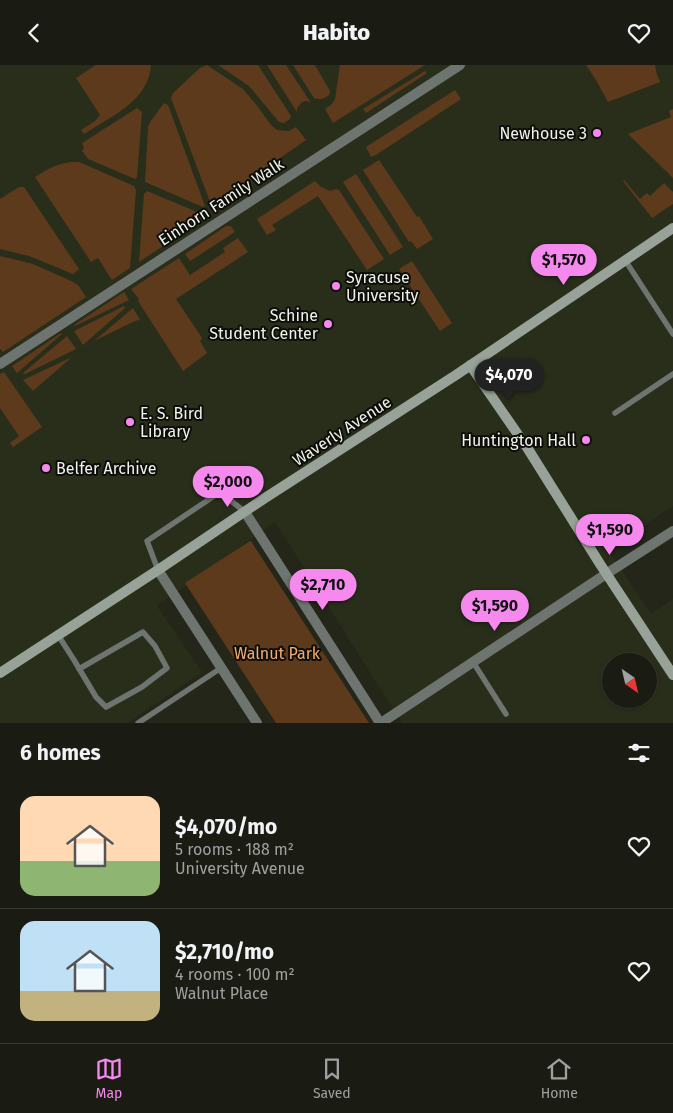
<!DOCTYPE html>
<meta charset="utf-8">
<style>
body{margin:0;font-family:"Fira Sans",sans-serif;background:#23251c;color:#f1f3f6;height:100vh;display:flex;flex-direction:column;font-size:19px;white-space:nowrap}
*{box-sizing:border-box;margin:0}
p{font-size:16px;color:#9fa1a0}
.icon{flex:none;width:28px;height:28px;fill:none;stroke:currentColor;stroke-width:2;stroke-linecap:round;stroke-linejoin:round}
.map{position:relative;height:658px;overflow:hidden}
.details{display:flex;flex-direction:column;background:#1a1c13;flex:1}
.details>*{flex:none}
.needle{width:32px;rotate:146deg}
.fabs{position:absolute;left:602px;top:588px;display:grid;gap:10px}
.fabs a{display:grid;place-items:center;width:55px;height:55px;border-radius:50%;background:#1a1c13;box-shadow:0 1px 4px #0004,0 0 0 1px #383a33;font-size:25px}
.price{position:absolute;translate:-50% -42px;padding:0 11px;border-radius:18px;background:#f689ed;color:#111;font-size:16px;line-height:32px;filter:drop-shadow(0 1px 2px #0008)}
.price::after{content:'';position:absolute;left:50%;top:30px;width:15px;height:11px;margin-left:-8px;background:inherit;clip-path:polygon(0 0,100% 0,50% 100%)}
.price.on{background:#222;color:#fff}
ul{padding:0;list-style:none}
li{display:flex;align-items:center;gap:15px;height:125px;padding:0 20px}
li+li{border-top:1px solid #383a33}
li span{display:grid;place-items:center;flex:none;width:140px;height:100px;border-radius:15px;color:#555}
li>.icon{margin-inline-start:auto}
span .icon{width:60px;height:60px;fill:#fffc;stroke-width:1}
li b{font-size:21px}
h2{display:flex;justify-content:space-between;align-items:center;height:60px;padding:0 20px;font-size:21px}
header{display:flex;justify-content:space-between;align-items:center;height:65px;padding:0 20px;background:#1a1c13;font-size:22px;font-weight:800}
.dock{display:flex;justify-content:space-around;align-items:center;height:70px;border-top:1px solid #383a33;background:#1a1c13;font-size:14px;color:#9fa1a0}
.dock a{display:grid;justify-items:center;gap:2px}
.dock .on{color:#f689ed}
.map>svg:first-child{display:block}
.built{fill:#292e1b;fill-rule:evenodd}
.green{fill:#5d3a1c}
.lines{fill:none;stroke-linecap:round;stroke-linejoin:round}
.lane{stroke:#6e746f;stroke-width:5.5}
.street{stroke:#6e746f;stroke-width:10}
.secondary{stroke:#98a299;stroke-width:10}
.poi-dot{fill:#f689ed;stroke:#0d0e09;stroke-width:2}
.labels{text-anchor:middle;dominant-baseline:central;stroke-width:4;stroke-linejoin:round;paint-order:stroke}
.poi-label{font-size:16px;fill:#f0f3ea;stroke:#0d0e09;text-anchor:end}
.street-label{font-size:16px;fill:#f0f3ea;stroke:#0d0e09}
.park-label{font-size:16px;fill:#f6ac6e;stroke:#0d0e09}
</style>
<header><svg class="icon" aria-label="back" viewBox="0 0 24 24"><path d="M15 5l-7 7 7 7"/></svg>Habito<svg class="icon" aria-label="heart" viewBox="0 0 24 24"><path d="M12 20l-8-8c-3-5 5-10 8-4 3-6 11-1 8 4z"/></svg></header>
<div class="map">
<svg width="673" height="658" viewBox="0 0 673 658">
<rect width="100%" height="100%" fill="#232619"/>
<path class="built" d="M0 0H673V441L608 484 651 549 673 534V658H402L275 457 157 541 202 607 127 658H0ZM611 596H649V634H611Z"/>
<path class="green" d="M96 0H151C149 36 110 52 84 69L81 65 95 56 100 50 76 13Z
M207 0 243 24 258 42 271 60 277 65 289 66 296 62 306 75 217 137H212L209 134 171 33 173 28 200 3Z
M218 0H258L291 51 290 54 284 58 279 57 249 21Z
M267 0H286L311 38 307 36 302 37 297 43V47Z
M293 0H315L330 26 329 30C324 34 321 35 314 33Z
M340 0H425L333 58 325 44 332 39 335 34Z
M586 0H655L657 10 660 17 608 37 596 15Z
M425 6 427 8 366 48 363 44Z
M455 25 461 34 376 90 371 92 366 82Z
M164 38 168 40 205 141 203 142 145 117 148 62 150 57Z
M137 43 142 47 137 112 135 114 88 94 82 86 84 83 82 78Z
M673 44V113L628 69 671 52 669 46Z
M379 95 417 152 419 151 433 174 417 184 411 176 409 177 363 105Z
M71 97H79L134 121 136 125 130 203 112 215 98 193 91 197 35 112C48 104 56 99 71 97Z
M356 109 403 182 390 190 343 117Z
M624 115 640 134 647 128 650 131 664 118 673 127V139L652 153 623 116Z
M315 116 321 122 330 126 336 124 339 125 384 194 367 205 318 131 272 160 276 165 267 170 257 154Z
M19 122H24L79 204 73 209 29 191 0 184V134Z
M147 126 202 149 204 154 139 197 144 129Z
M226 161H231L235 167 190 196 185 189Z
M238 173 248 187 176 234 202 273 200 276 207 288 183 306 138 236 139 234 131 224 179 193 190 210 225 187 223 183Z
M0 191 9 193 33 199 69 215 78 220 86 232 3 287 0 284Z
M412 196 452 258 440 266 399 204Z
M124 227 129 235 75 261 74 260Z
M124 241 125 243 83 280 74 266Z
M133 243 140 255 135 256 94 276Z
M61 268 62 269 17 308 12 301Z
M67 271 76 284 25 309 23 308Z
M72 292 33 326 23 315Z
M4 307 42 362 13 382 10 378 19 371 0 343V309Z
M250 476H251L369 658H276L185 518Z"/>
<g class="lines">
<path class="lane" d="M625 195 673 269
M615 348 673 309
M158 505 147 476 220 427 245 447
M58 570 74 595 96 632 106 642 142 622 167 603 155 581 143 567 79 604
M473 597 506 649
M138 658 221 603"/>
<path class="street" d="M0 299 460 0
M245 447 380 658
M158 505 257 658
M381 658 606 509 673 466"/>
<path class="secondary" d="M470 300 528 384 600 499 673 610
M0 608 158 505 265 433 456 310 673 163"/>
</g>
<g class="poi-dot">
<circle cx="597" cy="68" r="5"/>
<circle cx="336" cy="221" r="5"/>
<circle cx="328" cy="259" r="5"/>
<circle cx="130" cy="357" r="5"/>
<circle cx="586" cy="375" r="5"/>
<circle cx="46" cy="403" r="5"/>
</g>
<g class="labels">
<g class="poi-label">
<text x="587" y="68">Newhouse 3</text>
<text x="346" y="212" text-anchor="start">Syracuse<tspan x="346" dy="18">University</tspan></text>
<text x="318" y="250">Schine<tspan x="318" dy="18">Student Center</tspan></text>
<text x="140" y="348" text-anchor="start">E. S. Bird<tspan x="140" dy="18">Library</tspan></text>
<text x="576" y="375">Huntington Hall</text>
<text x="56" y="403" text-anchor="start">Belfer Archive</text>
</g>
<g class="street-label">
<text transform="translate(221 137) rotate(-33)">Einhorn Family Walk</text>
<text transform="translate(342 366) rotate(-33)">Waverly Avenue</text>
</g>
<g class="park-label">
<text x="277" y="588">Walnut Park</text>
</g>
</g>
</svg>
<div class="fabs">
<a><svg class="needle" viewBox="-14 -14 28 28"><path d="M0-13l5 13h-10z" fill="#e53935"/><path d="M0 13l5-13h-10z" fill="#9fa1a0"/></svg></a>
</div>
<b class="price" style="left:564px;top:221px">$1,570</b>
<b class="price on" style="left:509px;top:336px">$4,070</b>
<b class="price" style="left:228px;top:443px">$2,000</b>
<b class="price" style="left:610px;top:491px">$1,590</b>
<b class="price" style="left:323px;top:546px">$2,710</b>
<b class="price" style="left:495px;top:567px">$1,590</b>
</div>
<section class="details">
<h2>6 homes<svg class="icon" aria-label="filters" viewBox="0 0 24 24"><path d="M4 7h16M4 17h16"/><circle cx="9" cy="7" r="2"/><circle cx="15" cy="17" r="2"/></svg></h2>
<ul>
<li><span style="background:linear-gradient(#ffd9b3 65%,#8fb573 0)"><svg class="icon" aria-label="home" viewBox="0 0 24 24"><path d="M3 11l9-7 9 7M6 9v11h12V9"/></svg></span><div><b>$4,070/mo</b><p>5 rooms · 188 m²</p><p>University Avenue</p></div><svg class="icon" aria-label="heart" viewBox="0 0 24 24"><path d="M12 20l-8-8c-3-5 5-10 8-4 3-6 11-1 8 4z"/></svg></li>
<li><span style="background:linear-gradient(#bfe0f5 70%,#c2b280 0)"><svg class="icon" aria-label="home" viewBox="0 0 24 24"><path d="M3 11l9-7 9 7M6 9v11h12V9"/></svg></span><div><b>$2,710/mo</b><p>4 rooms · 100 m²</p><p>Walnut Place</p></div><svg class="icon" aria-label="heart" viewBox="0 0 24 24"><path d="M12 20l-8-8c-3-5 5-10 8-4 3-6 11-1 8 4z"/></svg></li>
</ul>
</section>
<nav class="dock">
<a class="on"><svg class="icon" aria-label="map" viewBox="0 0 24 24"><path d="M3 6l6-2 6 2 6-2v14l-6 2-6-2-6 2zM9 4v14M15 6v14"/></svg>Map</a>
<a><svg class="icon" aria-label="saved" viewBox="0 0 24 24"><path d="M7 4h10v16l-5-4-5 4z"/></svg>Saved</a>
<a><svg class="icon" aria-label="home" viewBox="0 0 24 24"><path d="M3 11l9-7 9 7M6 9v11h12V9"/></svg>Home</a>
</nav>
